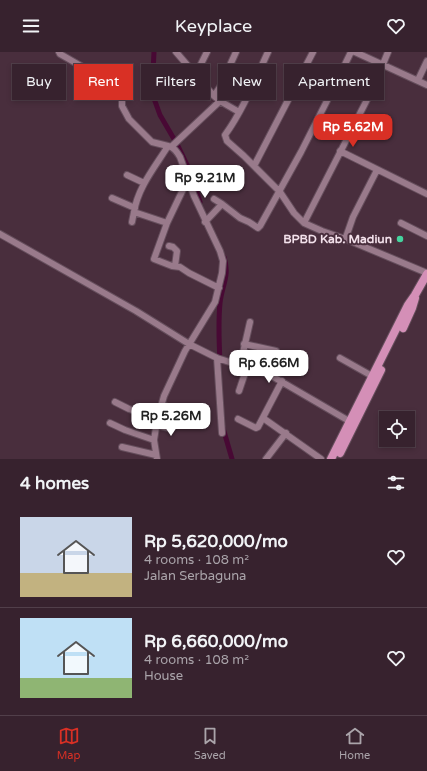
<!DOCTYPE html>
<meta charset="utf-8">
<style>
body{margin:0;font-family:"Varela Round",sans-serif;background:#422f3a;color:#f1f3f6;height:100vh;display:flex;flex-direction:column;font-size:15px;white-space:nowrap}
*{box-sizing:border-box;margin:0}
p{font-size:13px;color:#aaa4aa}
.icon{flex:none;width:22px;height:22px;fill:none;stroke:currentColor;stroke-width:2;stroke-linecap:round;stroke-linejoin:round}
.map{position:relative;height:407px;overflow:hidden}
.drawer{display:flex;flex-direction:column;background:#37222e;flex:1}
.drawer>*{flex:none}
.top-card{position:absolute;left:12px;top:12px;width:403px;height:36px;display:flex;gap:8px}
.buttons{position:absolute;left:379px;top:359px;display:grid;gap:8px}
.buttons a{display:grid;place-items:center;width:36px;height:36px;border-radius:0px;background:#37222e;box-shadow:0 2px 6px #0003,0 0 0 1px #513f4a;font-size:20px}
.price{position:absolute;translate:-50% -34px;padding:0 9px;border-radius:8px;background:#fff;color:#222;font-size:13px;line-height:26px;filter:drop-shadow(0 1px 2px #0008)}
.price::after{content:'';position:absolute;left:50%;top:24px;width:12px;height:9px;margin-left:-6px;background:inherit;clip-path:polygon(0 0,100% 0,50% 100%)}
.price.selected{background:#d93025;color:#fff}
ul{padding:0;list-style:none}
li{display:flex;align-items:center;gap:12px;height:100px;padding:0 20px}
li+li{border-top:1px solid #513f4a}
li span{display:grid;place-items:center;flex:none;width:112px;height:80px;border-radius:0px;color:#555}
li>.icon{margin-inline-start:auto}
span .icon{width:48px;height:48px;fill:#fffc;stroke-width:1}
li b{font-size:17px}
h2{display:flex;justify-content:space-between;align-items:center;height:48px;padding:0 20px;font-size:17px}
.tag{padding:0 14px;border-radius:0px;background:#37222e;box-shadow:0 2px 6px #0003,0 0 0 1px #513f4a;font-size:14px;line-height:36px}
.tag.selected{background:#d93025;color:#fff}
header{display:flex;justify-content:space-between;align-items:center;height:52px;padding:0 20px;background:#37222e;font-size:18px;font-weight:600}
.menu{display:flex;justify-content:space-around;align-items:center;height:56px;border-top:1px solid #513f4a;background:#37222e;font-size:11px;color:#aaa4aa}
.menu a{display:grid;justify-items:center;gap:2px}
.menu .selected{color:#d93025}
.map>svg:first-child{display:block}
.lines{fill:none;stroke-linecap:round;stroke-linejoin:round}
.canal{stroke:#480934;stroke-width:5}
.minor-casing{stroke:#654e5c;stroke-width:8}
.highway-casing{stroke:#654e5c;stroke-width:10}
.minor{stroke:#997a8b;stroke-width:6}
.highway{stroke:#d48fb7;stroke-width:8}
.poi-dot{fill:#45d49f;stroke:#492e3d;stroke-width:1.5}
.labels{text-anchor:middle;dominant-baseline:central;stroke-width:4;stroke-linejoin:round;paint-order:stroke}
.poi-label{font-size:12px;font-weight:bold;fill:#f3e1eb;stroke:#492e3d;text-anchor:end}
</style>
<header><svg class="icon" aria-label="menu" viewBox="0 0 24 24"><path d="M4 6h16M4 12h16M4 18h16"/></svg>Keyplace<svg class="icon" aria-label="heart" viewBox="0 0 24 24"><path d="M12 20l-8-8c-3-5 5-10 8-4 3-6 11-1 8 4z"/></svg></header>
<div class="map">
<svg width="427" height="407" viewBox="0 0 427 407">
<rect width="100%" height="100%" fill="#492e3d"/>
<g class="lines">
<path class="canal" d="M154 0 152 41 160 63 174 87
M177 92 190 119 200 150
M220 310C219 290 218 271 220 251 222 233 230 224 224 205
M223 376 232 407"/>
<g class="minor-casing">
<path id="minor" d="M59 0 60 2 121 37 122 41V54L129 67 152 90 168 94
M176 0 214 44 220 49 239 60
M268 0C255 28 243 58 225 83L227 89 244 104 280 140 294 161 304 171 322 179 348 188 427 221
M355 0 427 33
M196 22 207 0
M418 28 427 9
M214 44 220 35 236 0
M171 95 220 49
M340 99 427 142
M254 114 313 0
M127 123 144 131
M188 127 167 171 154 207 172 214 180 215 189 221 219 236
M112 146 135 156
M214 147 222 152
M134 160C138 135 155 115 168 94 174 95 177 100 180 105L194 144 220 199 223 209 222 221 215 250 185 299 164 344 157 369 154 388 157 407
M132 170 134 160 167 171
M205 170 222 152 240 166 249 170 258 176 260 174 301 100 333 37 351 0
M304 171 374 34 388 0
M401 171 427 184
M0 182 136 259 189 292 217 306 270 323 349 369
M345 188 353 165 377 118
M169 194 173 195 177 199 175 214
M244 292 276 299
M217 306 222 381
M340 306 372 324
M240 314 250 270
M239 339 247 315
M115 350 129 357 158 367
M263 366 321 407
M238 367 256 376 258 375 282 329
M110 371 125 378 154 388
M156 373 169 376 174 357 162 353
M122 395 156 403
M266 407 286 381"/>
</g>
<g class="highway-casing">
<path id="highway" d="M403 276 412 256 415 246
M340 401 381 318
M331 407 408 253 415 243 427 222"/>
</g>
<use href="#minor" class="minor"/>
<use href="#highway" class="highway"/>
</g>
<circle class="poi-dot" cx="400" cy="187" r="4"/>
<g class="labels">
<g class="poi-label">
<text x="392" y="187">BPBD Kab. Madiun</text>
</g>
</g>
</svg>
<div class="buttons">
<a><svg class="icon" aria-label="locate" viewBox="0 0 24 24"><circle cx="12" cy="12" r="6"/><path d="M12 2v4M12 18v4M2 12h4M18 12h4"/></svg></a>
</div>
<b class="price selected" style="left:353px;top:96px">Rp 5.62M</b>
<b class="price" style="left:205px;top:147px">Rp 9.21M</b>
<b class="price" style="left:269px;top:332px">Rp 6.66M</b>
<b class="price" style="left:171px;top:385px">Rp 5.26M</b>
<div class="top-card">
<a class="tag">Buy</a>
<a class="tag selected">Rent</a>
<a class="tag">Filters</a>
<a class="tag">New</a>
<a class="tag">Apartment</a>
</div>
</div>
<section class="drawer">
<h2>4 homes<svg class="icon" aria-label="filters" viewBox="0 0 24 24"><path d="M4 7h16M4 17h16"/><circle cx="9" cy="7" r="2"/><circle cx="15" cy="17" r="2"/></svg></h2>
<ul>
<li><span style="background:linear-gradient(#c9d6e8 70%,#c2b280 0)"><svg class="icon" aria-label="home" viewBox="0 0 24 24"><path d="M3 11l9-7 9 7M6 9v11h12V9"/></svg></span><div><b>Rp 5,620,000/mo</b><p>4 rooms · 108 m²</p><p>Jalan Serbaguna</p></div><svg class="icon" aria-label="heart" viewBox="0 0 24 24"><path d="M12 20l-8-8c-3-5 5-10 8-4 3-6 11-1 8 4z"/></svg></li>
<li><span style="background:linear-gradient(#bfe0f5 75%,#8fb573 0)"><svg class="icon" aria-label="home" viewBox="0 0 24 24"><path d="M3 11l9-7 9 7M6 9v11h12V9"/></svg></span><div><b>Rp 6,660,000/mo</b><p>4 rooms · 108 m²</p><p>House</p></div><svg class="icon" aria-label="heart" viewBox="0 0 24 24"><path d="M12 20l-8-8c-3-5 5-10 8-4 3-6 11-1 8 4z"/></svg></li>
</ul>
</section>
<nav class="menu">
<a class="selected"><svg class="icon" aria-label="map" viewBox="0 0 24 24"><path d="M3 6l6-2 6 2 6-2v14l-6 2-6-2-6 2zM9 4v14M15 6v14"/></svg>Map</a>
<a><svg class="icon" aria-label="saved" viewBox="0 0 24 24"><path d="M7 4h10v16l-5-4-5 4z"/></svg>Saved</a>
<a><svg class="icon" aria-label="home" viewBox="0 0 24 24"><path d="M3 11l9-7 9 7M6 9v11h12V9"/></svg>Home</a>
</nav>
